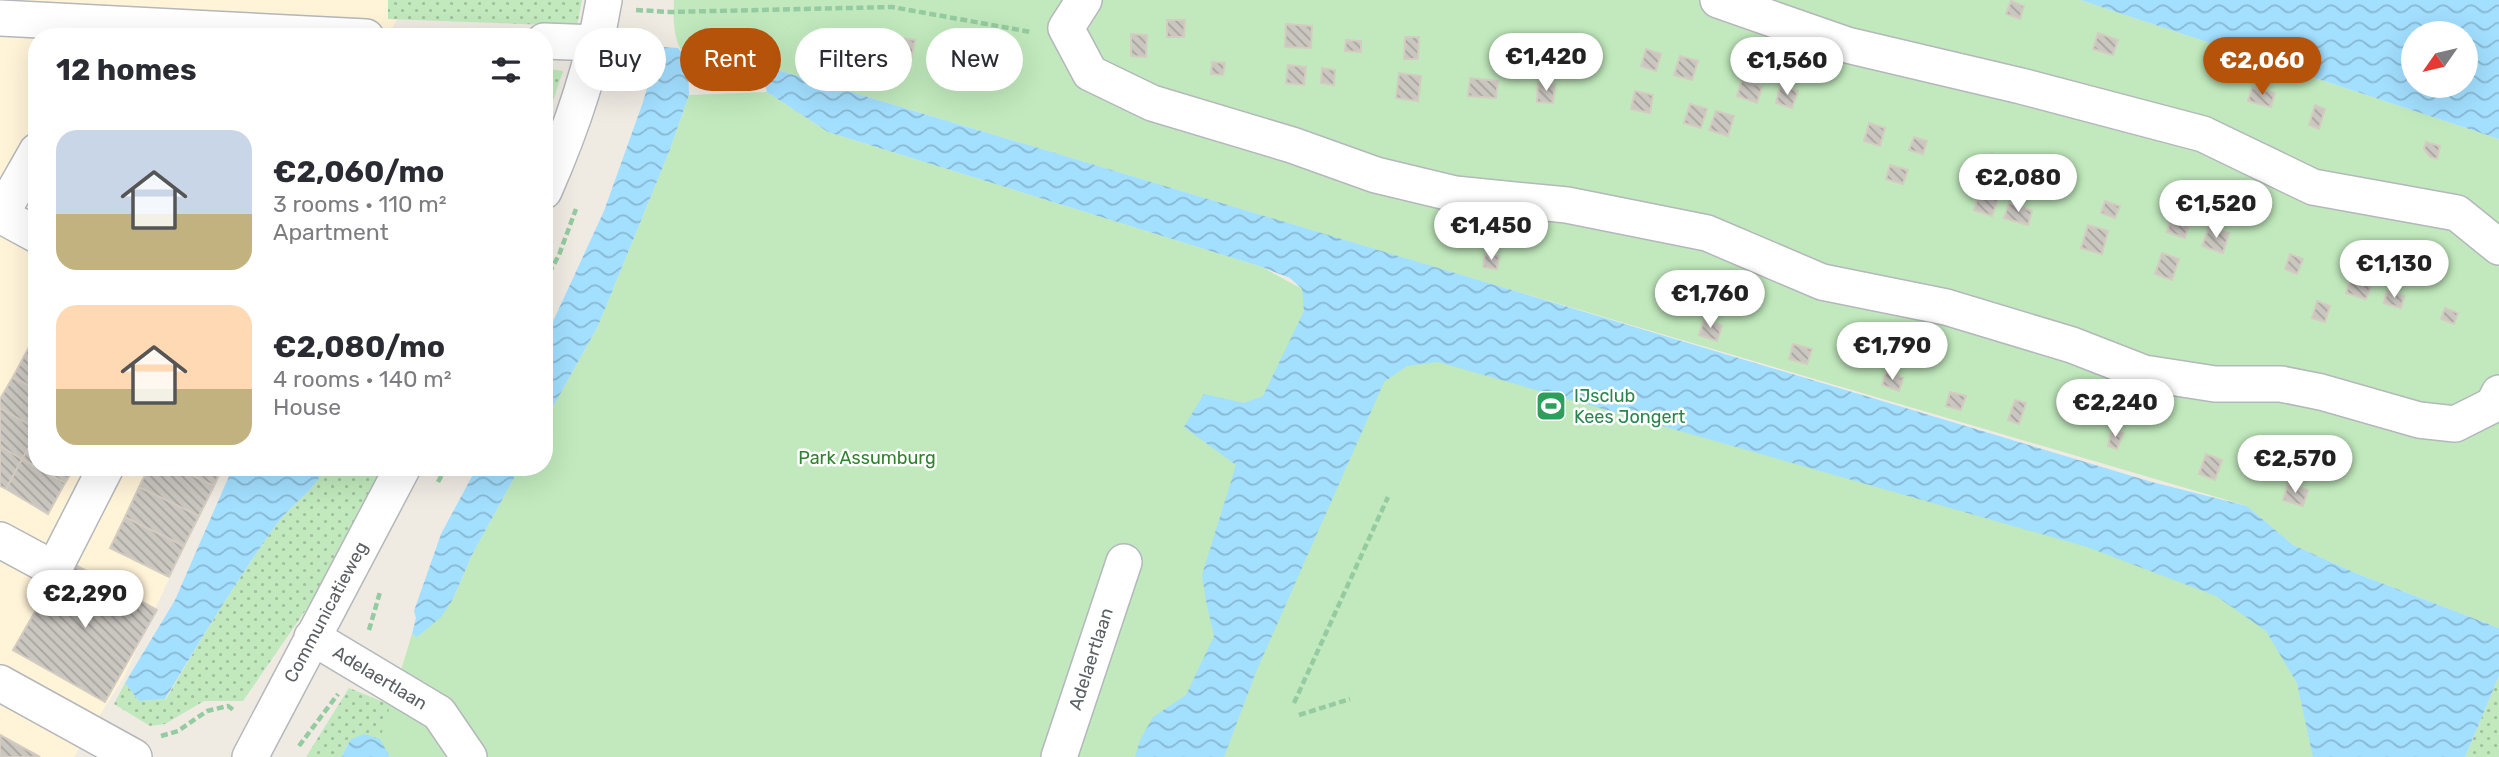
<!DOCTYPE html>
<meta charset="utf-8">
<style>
body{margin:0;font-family:Rubik,sans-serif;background:#f7f7f7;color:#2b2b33;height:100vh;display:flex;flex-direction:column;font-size:26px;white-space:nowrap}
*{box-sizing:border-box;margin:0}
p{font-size:23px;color:#7c7c81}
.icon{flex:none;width:38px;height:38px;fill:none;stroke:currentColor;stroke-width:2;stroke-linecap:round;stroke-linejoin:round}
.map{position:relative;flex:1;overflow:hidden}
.side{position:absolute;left:28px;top:28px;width:525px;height:448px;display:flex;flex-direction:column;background:#fff;border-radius:28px;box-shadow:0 7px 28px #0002}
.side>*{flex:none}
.banner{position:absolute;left:574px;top:28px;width:665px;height:63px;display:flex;gap:14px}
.needle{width:46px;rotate:236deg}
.controls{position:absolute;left:2401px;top:21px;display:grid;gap:14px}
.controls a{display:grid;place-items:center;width:77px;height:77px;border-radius:50%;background:#fff;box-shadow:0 7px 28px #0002;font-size:35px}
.price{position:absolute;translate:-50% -60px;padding:0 16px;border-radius:24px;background:#fff;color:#222;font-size:23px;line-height:46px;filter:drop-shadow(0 2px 4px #0008)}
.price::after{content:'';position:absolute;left:50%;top:42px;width:21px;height:16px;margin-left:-10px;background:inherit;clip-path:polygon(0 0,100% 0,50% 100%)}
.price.active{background:#b45309;color:#fff}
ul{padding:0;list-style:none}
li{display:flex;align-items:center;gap:21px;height:175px;padding:0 28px}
li span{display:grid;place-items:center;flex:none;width:196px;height:140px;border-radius:21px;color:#555}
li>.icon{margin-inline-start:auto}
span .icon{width:84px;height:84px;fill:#fffc;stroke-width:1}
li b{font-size:30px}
h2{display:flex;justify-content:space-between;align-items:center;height:84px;padding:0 28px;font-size:30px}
.chip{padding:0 24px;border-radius:32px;background:#fff;box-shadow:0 7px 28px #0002;font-size:24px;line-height:63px}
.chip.active{background:#b45309;color:#fff}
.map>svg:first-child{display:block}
.commercial{fill:#fff3d8}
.grass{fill:url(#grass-dots)}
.green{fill:#c1e9bd}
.water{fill:url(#water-waves);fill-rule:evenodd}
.building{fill:url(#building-back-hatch);stroke:#d4ccc1;stroke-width:2}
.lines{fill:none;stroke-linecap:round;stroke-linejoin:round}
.minor-casing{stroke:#b4b7bb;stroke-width:38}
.path{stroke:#95cba0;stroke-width:4.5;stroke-dasharray:7 3.5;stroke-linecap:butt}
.minor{stroke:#fff;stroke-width:35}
.labels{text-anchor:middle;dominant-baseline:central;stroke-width:5;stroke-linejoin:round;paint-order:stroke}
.leisure-label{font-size:18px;fill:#27864d;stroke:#fff;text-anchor:start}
.park-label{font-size:18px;fill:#30822d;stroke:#fff}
.street-label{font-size:18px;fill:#5b6065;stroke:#fff}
</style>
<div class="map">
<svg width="2499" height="757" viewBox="0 0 2499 757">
<defs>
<pattern id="grass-dots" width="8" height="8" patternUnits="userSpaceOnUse" patternTransform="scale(1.75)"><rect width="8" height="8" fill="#c1e9bd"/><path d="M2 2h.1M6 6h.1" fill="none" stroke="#a0c09d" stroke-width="1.8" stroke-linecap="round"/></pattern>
<pattern id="water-waves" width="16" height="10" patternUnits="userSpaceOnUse" patternTransform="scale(1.75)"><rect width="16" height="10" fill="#a3dfff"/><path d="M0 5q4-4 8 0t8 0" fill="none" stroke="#88b8d2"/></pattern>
<pattern id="building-back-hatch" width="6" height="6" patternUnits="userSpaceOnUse" patternTransform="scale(1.75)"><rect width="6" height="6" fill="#cac6c0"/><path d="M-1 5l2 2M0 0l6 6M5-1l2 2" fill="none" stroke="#a7a4a0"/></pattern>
</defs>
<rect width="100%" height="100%" fill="#efebe3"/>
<path class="commercial" d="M0 0H407L388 37H37V467H220L125 675 74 757H0Z"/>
<path class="grass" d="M388 0H582L577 26 388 19Z
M544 68 563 71 544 128Z
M325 467H382L314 598 243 701H204L165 724 150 726 114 704 125 683 139 701 166 699C201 639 236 581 276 525 291 504 315 491 325 467Z
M2499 676V757H2465Z
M349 688 401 709 390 757V755L351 739 341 757H306Z"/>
<path class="green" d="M674 0H2080L2499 139V628L2358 574 2293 545 2247 506 1464 276 758 64 688 61C673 41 673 25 674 0Z
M767 92 828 132 1262 267 1302 289 2200 530 2392 757H390L380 739 412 634 417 637 453 599 472 555 520 467H544V423L598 326 669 152 689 95Z"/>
<path class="water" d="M2080 0H2499V139ZM2413 33H2466V86H2413Z
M664 47 678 48 688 61 689 95 669 152 598 326 544 423V341L604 211 643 102 656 58Z
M758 64 2152 482 2247 506 2293 545 2358 574 2499 628V676L2465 757H2313L2297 683 2266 631 2216 596 2087 547 1438 362 1407 366 1384 382 1256 672 1224 757H1135L1140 740 1153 717 1186 695 1214 636 1206 601 1202 575 1236 465 1184 427 1204 394 1244 403 1263 396 1304 311 1302 289 1290 278 1262 267 828 132 767 92Z
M233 467H325C315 491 291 504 276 525 236 581 201 639 165 699L139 701 125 683 175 600Z
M477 467H520L472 555 453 599 441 617 417 637 412 634 416 618 414 611 441 534Z
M364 734 380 739 390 757H341L351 739Z"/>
<path class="building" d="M2011 1 2024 6 2020 19 2006 14Z
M1167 20H1185L1184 37H1167Z
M1286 24 1312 26 1311 48 1285 47Z
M2098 33 2118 40 2113 55 2093 49Z
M1131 34 1147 35 1146 57 1131 56Z
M892 36 915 40 911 60 889 56Z
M1405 37H1419L1418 59H1404Z
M1346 40 1361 41V52L1345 51Z
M1506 41 1527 43 1525 63 1504 61Z
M1646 49 1661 54 1656 71 1641 66Z
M1569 54 1592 56V65L1569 64Z
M1680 56 1698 61 1692 80 1674 75Z
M1006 58 1018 59 1016 73 1005 72Z
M1212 62 1225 63 1223 75 1211 74Z
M1288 65 1306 67 1304 85 1286 83Z
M1322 68 1335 70 1334 85 1321 83Z
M1399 73 1421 76 1418 101 1396 98Z
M1470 78 1498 81 1496 98 1468 96Z
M1742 80 1762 87 1757 103 1737 96Z
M1538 83 1555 85 1553 103 1537 102Z
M1780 86 1798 91 1792 108 1776 103Z
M2252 87 2275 93 2271 107 2248 101Z
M1635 91 1653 95 1650 113 1631 109Z
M1690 104 1707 109 1701 128 1684 123Z
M2315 105 2325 109 2319 129 2309 125Z
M1716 111 1734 116 1728 136 1709 130Z
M1869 123 1885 128 1880 146 1864 141Z
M1914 137 1927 141 1923 154 1909 150Z
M2426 142 2440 146 2437 159 2430 157 2424 149Z
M1992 154 2009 160 2001 182 1984 176Z
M1890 165 1908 170 1903 184 1886 179Z
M2017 171 2028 175 2024 190 2013 186Z
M1979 193 1998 199 1992 216 1974 210Z
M2105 201 2120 206 2115 218 2101 213Z
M2009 203 2032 211 2028 225 2004 218Z
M2172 214 2190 220 2185 238 2167 232Z
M2088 225 2108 231 2102 254 2081 248Z
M2209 227 2229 233 2223 253 2202 246Z
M2162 253 2179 259 2172 280 2155 274Z
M1485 254 1499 256 1497 269 1483 267Z
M2290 254 2303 259 2297 274 2285 269Z
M2352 274 2373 281 2366 299 2346 293Z
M2387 291 2404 296 2401 308 2384 303Z
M2317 301 2330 306 2325 322 2312 318Z
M2445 308 2458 313 2454 324 2441 319Z
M1704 320 1722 326 1717 341 1699 335Z
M1793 344 1812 349 1807 364 1789 359Z
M29 347 37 351V390L13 377Z
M1886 372 1903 378 1899 391 1882 385Z
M13 377 37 390V429L0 408V399Z
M1950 392 1966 396 1961 410 1946 406Z
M2015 400 2026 403 2019 424 2008 420Z
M0 408 37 429V434L22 459 0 446Z
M2112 429 2123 433 2117 449 2108 446Z
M37 434V467H75L65 483 22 459Z
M0 446 22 459 6 489 0 486Z
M2206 454 2222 460 2215 480 2199 474Z
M22 459 65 483 48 514 6 489Z
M149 467H175L214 486 199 516 139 487Z
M175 467H223L214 486Z
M2288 484 2308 490 2303 506 2283 500Z
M139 487 199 516 184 546 125 517Z
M125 517 184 546 169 577 110 548Z
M65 559 157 610 105 702 13 650Z
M0 735 40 757H0Z"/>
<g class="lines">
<g class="minor-casing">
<path id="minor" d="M1084 0 1066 28 1090 73 1152 103 1292 145 1376 175 1455 194 1567 205 1707 233 1822 282 1946 307 2072 345 2144 373 2215 384H2281L2321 392 2419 420 2455 424 2493 405 2499 393
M1718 0 1847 45 2021 86 2203 134 2313 187 2457 213 2499 247
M0 18 366 37
M544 41 597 43
M544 191C571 130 593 66 604 0
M0 215 37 235
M0 216 37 151
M0 540 54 569 106 467
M312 637 439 713 469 757
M0 683 134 757
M250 757 403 467
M1059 757 1124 562"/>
</g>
<path class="path" d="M636 10 670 12 892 7 1031 32
M623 87 630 70 631 58
M544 282 559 255 576 209
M438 482 446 467
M369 630 380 592
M1294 703 1388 497
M1299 715 1350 699
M161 736 178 731 207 711 228 706 235 711
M299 746 338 694"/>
<use href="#minor" class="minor"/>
</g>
<defs>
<g id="stadium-square" transform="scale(1.575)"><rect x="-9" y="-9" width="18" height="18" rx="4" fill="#2e9e5b" stroke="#fff"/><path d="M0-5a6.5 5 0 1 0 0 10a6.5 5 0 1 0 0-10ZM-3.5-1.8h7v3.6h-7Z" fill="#fff"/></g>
</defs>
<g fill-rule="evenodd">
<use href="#stadium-square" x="1551" y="406"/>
</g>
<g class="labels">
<g class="leisure-label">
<text x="1574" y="396">IJsclub<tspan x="1574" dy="21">Kees Jongert</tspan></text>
</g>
<g class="park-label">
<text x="867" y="458">Park Assumburg</text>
</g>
<g class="street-label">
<text transform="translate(326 612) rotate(-62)">Communicatieweg</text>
<text transform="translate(1091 659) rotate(-72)">Adelaertlaan</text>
<text transform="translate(380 678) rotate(31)">Adelaertlaan</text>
</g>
</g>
</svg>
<div class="controls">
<a><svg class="needle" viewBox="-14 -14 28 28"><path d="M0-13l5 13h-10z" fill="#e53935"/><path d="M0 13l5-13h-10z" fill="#7c7c81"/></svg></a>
</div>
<b class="price" style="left:1546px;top:93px">€1,420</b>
<b class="price" style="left:1787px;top:97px">€1,560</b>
<b class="price active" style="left:2262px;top:97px">€2,060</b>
<b class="price" style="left:2018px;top:214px">€2,080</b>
<b class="price" style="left:2216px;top:240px">€1,520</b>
<b class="price" style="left:1491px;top:262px">€1,450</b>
<b class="price" style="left:2394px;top:300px">€1,130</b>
<b class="price" style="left:1710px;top:330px">€1,760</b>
<b class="price" style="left:1892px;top:382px">€1,790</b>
<b class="price" style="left:2115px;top:439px">€2,240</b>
<b class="price" style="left:2295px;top:495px">€2,570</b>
<b class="price" style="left:85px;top:630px">€2,290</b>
<div class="banner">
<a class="chip">Buy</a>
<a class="chip active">Rent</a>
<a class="chip">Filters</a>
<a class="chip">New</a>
</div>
<section class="side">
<h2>12 homes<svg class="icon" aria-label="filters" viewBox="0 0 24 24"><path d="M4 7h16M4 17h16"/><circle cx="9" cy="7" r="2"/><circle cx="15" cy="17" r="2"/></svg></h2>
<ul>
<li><span style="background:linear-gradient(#c9d6e8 60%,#c2b280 0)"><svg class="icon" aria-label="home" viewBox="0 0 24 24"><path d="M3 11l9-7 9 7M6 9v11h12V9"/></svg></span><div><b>€2,060/mo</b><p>3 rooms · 110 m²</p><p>Apartment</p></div></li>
<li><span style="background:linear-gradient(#ffd9b3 60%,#c2b280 0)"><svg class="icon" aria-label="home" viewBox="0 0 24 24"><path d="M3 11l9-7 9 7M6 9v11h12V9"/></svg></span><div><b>€2,080/mo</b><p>4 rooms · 140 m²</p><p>House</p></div></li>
</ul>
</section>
</div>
